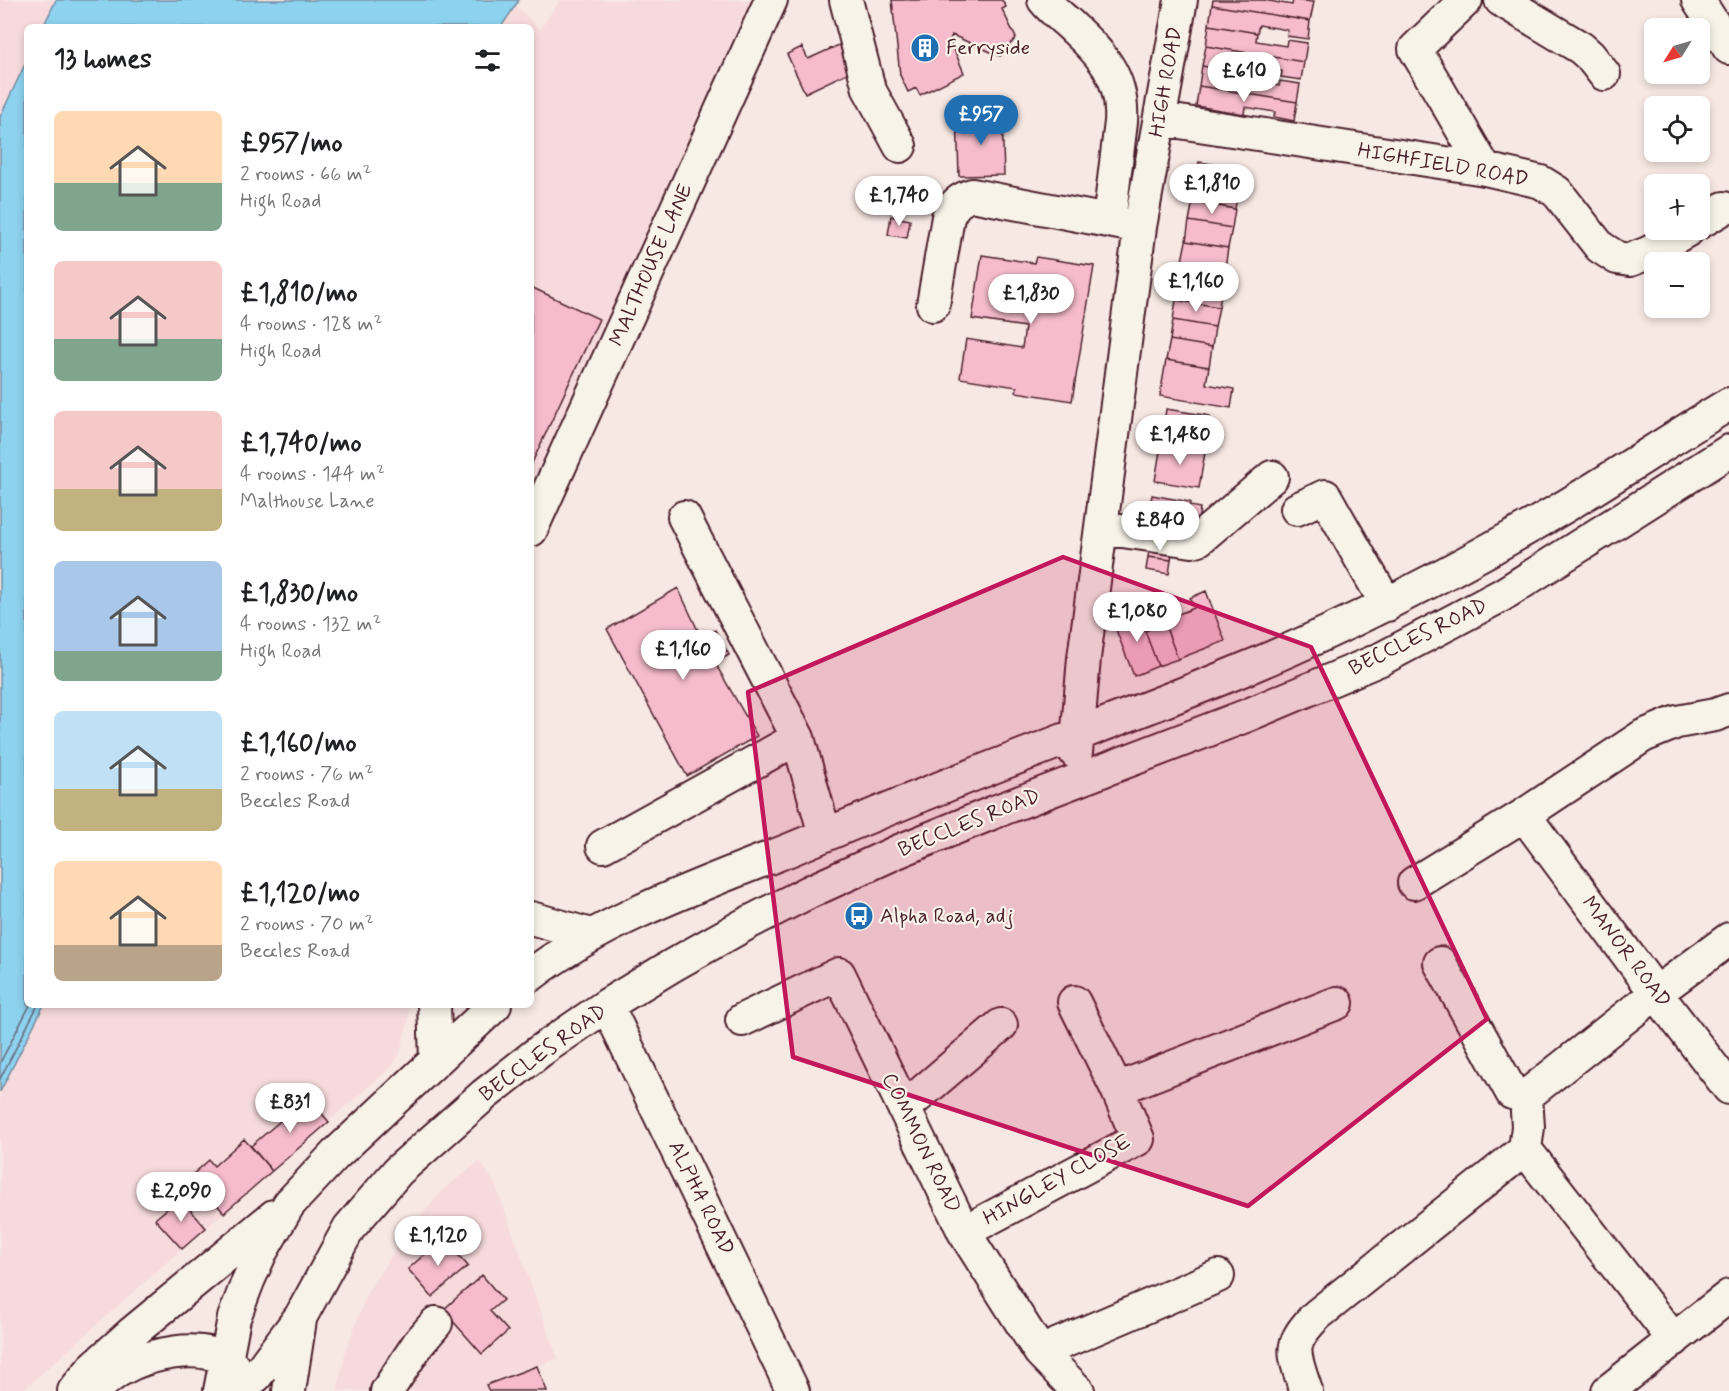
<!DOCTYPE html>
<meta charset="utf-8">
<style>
body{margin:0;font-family:Mynerve,sans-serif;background:#f6f6f6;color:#202124;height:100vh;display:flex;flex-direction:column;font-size:22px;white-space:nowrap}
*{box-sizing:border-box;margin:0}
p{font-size:20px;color:#757577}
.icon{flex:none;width:33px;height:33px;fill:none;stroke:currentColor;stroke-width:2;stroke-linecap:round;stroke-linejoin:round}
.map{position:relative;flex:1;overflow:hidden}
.side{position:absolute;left:24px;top:24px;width:510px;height:984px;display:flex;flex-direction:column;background:#fff;border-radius:9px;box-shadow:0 3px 9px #0003}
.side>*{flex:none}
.needle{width:39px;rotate:233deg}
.controls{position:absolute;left:1644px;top:18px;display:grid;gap:12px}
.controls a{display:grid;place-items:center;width:66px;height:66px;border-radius:9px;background:#fff;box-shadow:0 3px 9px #0003;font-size:30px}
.price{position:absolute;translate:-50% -51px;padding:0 14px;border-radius:21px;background:#fff;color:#222;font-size:20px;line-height:39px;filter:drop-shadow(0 2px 3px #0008)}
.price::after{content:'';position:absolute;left:50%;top:36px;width:18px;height:14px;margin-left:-9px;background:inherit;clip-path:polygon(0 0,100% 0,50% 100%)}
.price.selected{background:#1f6fb2;color:#fff}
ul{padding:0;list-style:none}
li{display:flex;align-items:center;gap:18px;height:150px;padding:0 30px}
li span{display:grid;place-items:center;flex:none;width:168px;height:120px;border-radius:9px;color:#555}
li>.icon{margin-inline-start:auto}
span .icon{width:72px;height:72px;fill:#fffc;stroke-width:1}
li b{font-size:26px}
h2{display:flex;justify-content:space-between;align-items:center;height:72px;padding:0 30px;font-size:26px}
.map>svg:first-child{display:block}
.built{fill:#f7dbdc}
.water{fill:#8dd2ef;stroke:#728aa1;stroke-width:1.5}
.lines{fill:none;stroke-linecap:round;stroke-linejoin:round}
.shore{stroke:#656779;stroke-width:1.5}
.building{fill:#f6bccd;stroke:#4a1f2b;stroke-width:1.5}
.minor-casing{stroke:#4a1f2b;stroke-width:36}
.minor{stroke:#f7f3e8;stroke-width:32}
.marked{fill:#c2185b;fill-opacity:0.2;stroke:#c2185b;stroke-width:4.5;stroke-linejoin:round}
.labels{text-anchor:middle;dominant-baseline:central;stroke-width:4.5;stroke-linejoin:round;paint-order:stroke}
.poi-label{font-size:21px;fill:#4a1f2b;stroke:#f7f3e8;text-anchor:start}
.street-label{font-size:21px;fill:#4a1f2b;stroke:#f7f3e8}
</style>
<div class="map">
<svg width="1729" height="1391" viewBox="0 0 1729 1391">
<rect width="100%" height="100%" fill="#f7e8e3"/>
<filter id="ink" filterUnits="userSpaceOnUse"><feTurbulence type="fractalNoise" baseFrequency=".0167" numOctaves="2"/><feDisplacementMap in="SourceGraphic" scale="12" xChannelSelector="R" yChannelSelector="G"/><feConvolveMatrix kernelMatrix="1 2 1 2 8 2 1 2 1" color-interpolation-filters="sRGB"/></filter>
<g filter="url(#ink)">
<path class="built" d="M0 0H56L43 27H27V60L0 117Z
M560 0H749L757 6 531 496V27H501L515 5 540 29Z
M44 1005H409L408 1022 399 1056 390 1068 182 1249 22 1391H0V1092Z
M480 1161 496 1186 558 1359 538 1366 547 1391H337L346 1349 368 1291 407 1232 445 1188Z"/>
<path class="water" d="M56 0H519L501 27H43Z
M27 60V1005H44L0 1092V117Z"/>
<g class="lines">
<path class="shore" d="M0 1063 30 1005
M0 1079 38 1005"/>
</g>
<path class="building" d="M892 0H1002L1006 7 1002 9 1016 38 1000 56 952 35 950 40 964 73 920 95 916 88 908 92 900 75Z
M1213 0H1263L1292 5 1293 0 1314 2 1310 21 1212 5Z
M1212 5 1310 21 1308 39 1287 36 1288 30 1259 25 1257 33 1209 25Z
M1209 25 1257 33 1256 41 1286 46 1287 40 1307 43 1304 62 1206 46Z
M850 40 862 66 805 93 787 54 802 47 808 59Z
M1206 46 1304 62 1301 80 1281 77 1282 71 1252 66 1251 74 1202 66Z
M1202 66 1251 74 1250 81 1279 86 1280 81 1300 84 1297 102 1199 86Z
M1199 86 1297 102 1294 121 1274 117 1275 112 1245 107 1244 114 1196 106Z
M1002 116 1004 175 959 176 957 117Z
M1199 162 1242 169 1238 189 1196 182Z
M1196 182 1238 189 1235 209 1193 201Z
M1193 201 1235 209 1232 228 1189 221Z
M891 216 910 220 907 238 888 235Z
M1189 221 1232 228 1228 248 1186 241Z
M1186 241 1228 248 1225 268 1182 261Z
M982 255 1034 263 1036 257 1094 266 1072 401 1016 392 1017 387 960 378 966 339 1022 348 1025 327 972 319Z
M1182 261 1225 268 1222 288 1179 281Z
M1179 281 1222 288 1219 307 1176 300Z
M531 287 599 319 531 465Z
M1176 300 1219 307 1215 327 1173 320Z
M1173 320 1215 327 1212 347 1170 340Z
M1170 340 1212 347 1209 367 1166 360Z
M1166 360 1209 367 1206 384 1234 389 1231 408 1160 396Z
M1166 409 1210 416 1205 452 1161 445Z
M1161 445 1205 452 1199 488 1155 481Z
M1152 495 1190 502V506L1200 508 1197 531 1146 528Z
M1150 544 1173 547 1171 560 1148 557Z
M1148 557 1171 560 1169 574 1146 570Z
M678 588 702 639 715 630 729 655 715 663 757 736 687 776 607 629Z
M1206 591 1225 641 1178 659 1163 620 1194 608 1190 598Z
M1145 610 1152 628 1145 631 1158 666 1134 676 1116 630 1122 628 1120 620Z
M1163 620 1178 659 1158 666 1145 631 1152 628 1151 625Z
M308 1097 329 1122 272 1171 251 1146Z
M244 1139 272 1171 224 1213 192 1175 209 1160 214 1166Z
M180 1198 206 1228 182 1249 155 1219Z
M443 1238 468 1266 432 1297 408 1269Z
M482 1275 503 1300 490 1311 508 1331 482 1354 443 1310Z
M537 1366 547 1391H489L486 1385Z"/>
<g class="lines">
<g class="minor-casing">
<path id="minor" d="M846 0 869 89 900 146
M1044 0C1051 9 1060 16 1068 23 1100 53 1124 75 1121 122L1109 221
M1466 0 1415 49 1485 169
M1501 0 1581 48 1590 56 1604 74
M1698 0 1729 48
M1160 119 1485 169 1541 182 1557 192 1600 247 1617 258 1630 260 1648 253 1688 230
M1700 222 1724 208
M933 305 948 217C953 205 959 199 972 195L1140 227
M1297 509 1325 496 1387 605
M684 517 798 738 825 835
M1101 528 1192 541 1199 539 1272 477
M531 530 771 0
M1076 753 1084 658 1140 227 1181 0
M1524 815 1656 993 1729 1088
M603 846 798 738
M1414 883 1524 815 1643 736 1677 722 1715 715 1729 710
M531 918 591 935
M1440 963 1512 1093 1526 1096
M531 975C604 919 703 884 789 850 861 820 933 790 1006 762 1081 733 1156 705 1230 675 1344 629 1453 572 1559 510 1616 476 1672 438 1729 404
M434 1005 436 1059
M607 1005 793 1391
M742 1020 839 974 964 1232 1040 1352 1078 1391
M1117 1089 1337 1003
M904 1108 1001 1025
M964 1232 1138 1139 1117 1089 1074 1002
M1674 1340 1525 1149 1528 1127 1526 1096 1656 993 1729 939
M1040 1352 1218 1276
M95 1389C104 1382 112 1374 122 1369 148 1354 199 1343 226 1360 231 1363 235 1369 239 1373
M74 1391 93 1368 132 1333 274 1216
M220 1391 234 1318 248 1281 261 1252 289 1204 335 1155 495 1005
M236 1391 256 1376 301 1316 349 1228 398 1171 484 1095 540 1051 607 1005 673 965 746 924 809 892 899 851 997 811 1248 715 1381 659 1502 595 1729 451
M289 1391 300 1320
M387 1391 418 1344 436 1323
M1306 1391C1294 1353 1286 1346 1317 1315L1525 1149
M1608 1391 1729 1296"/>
</g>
<use href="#minor" class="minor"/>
</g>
</g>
<path class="marked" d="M1063 557 1311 647 1487 1019 1248 1206 793 1057 748 692Z"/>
<defs>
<g id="building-disc" transform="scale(1.5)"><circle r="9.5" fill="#1f6fb2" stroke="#f7f3e8"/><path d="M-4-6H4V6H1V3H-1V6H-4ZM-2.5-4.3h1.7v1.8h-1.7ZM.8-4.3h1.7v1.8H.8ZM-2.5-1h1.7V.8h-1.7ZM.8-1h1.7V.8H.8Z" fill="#fff"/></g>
<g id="bus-disc" transform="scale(1.5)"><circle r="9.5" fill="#1f6fb2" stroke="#f7f3e8"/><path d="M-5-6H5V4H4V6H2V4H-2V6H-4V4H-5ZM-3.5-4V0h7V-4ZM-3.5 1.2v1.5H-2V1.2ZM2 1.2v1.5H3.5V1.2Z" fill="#fff"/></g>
</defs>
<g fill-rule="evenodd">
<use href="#building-disc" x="925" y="48"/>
<use href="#bus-disc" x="859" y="916"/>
</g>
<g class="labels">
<g class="poi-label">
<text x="946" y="48">Ferryside</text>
<text x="880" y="916">Alpha Road, adj</text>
</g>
<g class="street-label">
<text transform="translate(1166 82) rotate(-80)">HIGH ROAD</text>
<text transform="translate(1443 165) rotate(10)">HIGHFIELD ROAD</text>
<text transform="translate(651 265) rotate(-66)">MALTHOUSE LANE</text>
<text transform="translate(1418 637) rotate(-26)">BECCLES ROAD</text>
<text transform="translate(969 823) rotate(-22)">BECCLES ROAD</text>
<text transform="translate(1626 952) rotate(53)">MANOR ROAD</text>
<text transform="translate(543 1053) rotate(-36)">BECCLES ROAD</text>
<text transform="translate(921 1143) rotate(64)">COMMON ROAD</text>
<text transform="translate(1057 1180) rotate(-29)">HINGLEY CLOSE</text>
<text transform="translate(701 1198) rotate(64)">ALPHA ROAD</text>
</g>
</g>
</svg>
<div class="controls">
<a><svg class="needle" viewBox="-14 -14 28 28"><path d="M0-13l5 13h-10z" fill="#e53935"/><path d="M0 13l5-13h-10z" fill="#757577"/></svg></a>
<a><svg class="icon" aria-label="locate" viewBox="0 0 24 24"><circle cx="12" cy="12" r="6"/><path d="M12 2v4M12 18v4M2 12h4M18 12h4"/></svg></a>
<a>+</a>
<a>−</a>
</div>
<b class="price" style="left:1244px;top:103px">£610</b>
<b class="price selected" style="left:981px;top:146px">£957</b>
<b class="price" style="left:1212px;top:215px">£1,810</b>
<b class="price" style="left:899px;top:227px">£1,740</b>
<b class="price" style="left:1196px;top:313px">£1,160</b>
<b class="price" style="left:1031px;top:325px">£1,830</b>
<b class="price" style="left:1180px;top:466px">£1,480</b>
<b class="price" style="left:1160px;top:552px">£840</b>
<b class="price" style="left:1137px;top:643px">£1,080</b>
<b class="price" style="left:683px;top:681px">£1,160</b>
<b class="price" style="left:290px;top:1134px">£831</b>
<b class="price" style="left:181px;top:1223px">£2,090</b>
<b class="price" style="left:438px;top:1267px">£1,120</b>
<section class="side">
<h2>13 homes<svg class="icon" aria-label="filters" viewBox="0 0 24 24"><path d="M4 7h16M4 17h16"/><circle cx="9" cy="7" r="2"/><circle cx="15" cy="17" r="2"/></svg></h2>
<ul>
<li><span style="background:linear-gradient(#ffd9b3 60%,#7fa58c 0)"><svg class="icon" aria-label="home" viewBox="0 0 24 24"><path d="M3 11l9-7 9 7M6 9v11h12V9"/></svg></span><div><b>£957/mo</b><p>2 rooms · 66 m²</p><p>High Road</p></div></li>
<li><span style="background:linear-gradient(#f6c9c9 65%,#7fa58c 0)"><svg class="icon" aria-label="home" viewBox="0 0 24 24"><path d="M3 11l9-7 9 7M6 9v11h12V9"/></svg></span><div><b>£1,810/mo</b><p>4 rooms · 128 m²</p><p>High Road</p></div></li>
<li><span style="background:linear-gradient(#f6c9c9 65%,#c2b280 0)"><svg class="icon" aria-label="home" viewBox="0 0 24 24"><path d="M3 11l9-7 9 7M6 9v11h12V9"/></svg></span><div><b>£1,740/mo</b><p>4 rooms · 144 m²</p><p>Malthouse Lane</p></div></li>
<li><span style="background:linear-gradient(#a9c7e8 75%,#7fa58c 0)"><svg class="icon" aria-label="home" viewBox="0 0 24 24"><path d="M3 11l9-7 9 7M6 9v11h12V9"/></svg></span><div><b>£1,830/mo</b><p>4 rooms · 132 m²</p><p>High Road</p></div></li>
<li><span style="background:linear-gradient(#bfe0f5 65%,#c2b280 0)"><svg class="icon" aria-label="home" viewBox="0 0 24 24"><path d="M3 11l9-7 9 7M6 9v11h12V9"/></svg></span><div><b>£1,160/mo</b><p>2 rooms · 76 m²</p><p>Beccles Road</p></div></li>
<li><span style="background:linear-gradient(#ffd9b3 70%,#b9a48a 0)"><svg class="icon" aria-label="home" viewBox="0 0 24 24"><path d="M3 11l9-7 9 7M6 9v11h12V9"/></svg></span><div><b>£1,120/mo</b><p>2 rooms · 70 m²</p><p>Beccles Road</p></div></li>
</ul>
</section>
</div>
